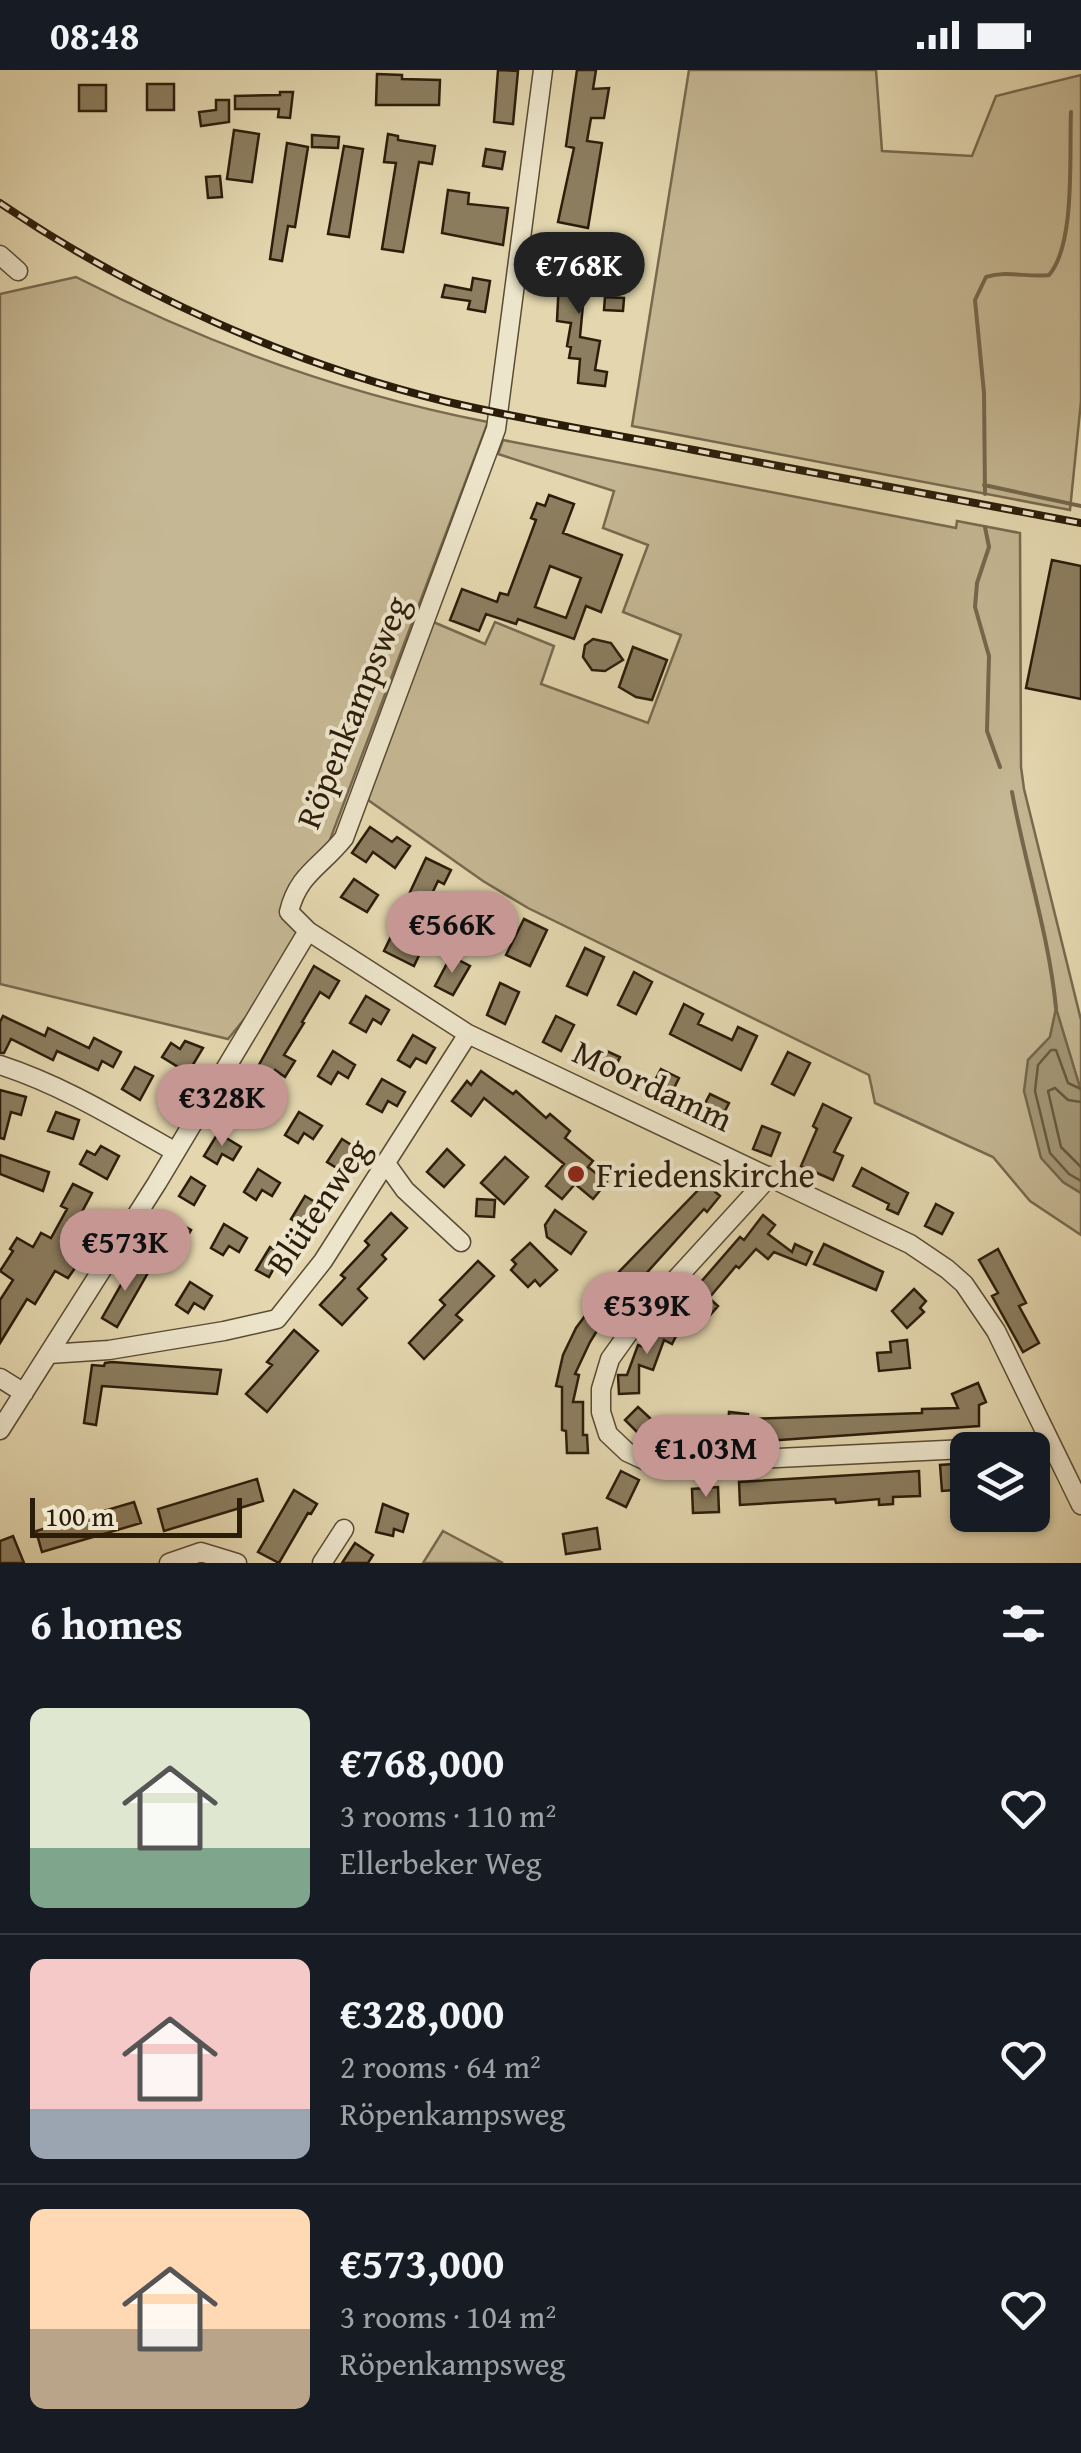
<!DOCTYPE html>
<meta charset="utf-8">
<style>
body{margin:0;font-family:"Gentium Book Plus",serif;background:#20242c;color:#f1f3f6;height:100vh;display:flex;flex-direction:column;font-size:38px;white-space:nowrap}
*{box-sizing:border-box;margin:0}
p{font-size:32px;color:#9ea1a6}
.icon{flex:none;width:55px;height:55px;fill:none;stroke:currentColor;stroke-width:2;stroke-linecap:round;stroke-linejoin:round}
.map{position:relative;height:1493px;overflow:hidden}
.drawer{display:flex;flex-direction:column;background:#171b24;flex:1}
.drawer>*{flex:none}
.buttons{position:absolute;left:950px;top:1362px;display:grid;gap:20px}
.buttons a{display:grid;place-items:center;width:100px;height:100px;border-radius:15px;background:#171b24;box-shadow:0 2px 8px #0004;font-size:50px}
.scale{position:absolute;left:30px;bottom:25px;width:212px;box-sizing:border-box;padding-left:10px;border:5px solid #2c1d0b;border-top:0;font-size:28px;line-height:35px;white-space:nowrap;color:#2c1d0b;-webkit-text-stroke:8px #ede5cb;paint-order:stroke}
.price{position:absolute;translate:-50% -85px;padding:0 22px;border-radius:35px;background:#c59692;color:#111;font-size:32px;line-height:65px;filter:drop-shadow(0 2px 5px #0008)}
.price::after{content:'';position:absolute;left:50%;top:60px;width:30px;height:22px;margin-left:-15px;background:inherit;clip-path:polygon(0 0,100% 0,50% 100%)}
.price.on{background:#222;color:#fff}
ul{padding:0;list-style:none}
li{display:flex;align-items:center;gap:30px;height:250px;padding:0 30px}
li+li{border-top:2px solid #363941}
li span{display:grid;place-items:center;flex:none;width:280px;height:200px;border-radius:15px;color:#555}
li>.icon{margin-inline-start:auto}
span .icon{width:120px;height:120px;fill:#fffc;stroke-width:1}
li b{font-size:42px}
h2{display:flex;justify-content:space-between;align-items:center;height:120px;padding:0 30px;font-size:42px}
.status{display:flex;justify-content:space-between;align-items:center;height:70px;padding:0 50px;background:#171b24;direction:ltr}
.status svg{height:28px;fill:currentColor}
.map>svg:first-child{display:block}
.green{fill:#c5b793;stroke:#786a4f;stroke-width:2.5}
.water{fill:#a59877;stroke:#75674c;stroke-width:2.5}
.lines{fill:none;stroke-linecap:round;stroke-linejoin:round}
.shore{stroke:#685a41;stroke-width:2.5}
.stream{stroke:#75674c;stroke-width:4}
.building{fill:#8c7e60;stroke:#2c1d0b;stroke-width:2.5;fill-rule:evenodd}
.minor-casing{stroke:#5a4c34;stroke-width:21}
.minor{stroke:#ede5cb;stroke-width:18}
.rail-casing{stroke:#2c1d0b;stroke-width:8}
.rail{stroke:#ede5cb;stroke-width:4;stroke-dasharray:11;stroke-linecap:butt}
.poi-dot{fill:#8f2418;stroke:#ede5cb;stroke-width:4}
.labels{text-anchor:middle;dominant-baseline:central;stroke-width:8;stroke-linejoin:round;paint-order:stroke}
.street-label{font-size:35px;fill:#2c1d0b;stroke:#ede5cb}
.poi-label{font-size:35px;fill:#2c1d0b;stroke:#ede5cb;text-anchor:start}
</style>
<div class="status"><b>08:48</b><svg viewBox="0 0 49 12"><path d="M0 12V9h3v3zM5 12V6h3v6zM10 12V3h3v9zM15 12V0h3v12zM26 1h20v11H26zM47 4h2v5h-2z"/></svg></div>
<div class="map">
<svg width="1081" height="1493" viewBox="0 0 1081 1493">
<rect width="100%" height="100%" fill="#e4d7af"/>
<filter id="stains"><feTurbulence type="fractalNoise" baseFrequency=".002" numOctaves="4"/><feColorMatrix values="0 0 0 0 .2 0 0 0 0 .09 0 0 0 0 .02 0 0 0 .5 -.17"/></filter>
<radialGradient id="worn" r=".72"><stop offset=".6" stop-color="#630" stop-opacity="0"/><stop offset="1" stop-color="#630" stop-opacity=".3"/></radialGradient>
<path class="green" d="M689 0H876L882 81 972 86 996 26 1081 5V331L1070 440 632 356Z
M76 207C207 274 343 324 488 352L325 783 299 803 291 815 307 873 228 969 0 914V224Z
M503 370 956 458 957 451 1020 463 1021 697 1024 719 1081 950V1021L1056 940 1050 967 1028 990 1063 1112 1081 1123V1165L1030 1131 993 1087 875 1033 869 1005 528 838 483 811 361 725 431 551 485 574 495 552 554 576 541 614 648 653 681 565 623 542 648 475 603 458 614 421 498 384Z
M443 1461 503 1493H423Z"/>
<path class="water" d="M1056 938 1081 1021V1123L1063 1112 1041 1088 1024 1021 1028 990 1050 967Z"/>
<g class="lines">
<path class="shore" d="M1081 1019 1068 1013 1056 980H1051L1038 995 1035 1021 1050 1083 1069 1104 1081 1111
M1081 1032 1068 1030 1055 1018 1048 1021 1061 1077 1081 1097"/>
<path class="stream" d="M984 415 1081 436
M985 424 984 323 975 230 986 207C1008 200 1028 208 1049 205 1076 174 1069 83 1071 42
M985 457 989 477 977 513 975 537 989 586 987 661 1000 697
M1012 722C1025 794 1049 865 1056 938"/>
</g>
<path class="building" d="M498 0 518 1 513 54 494 52Z
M577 0H596L593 19 609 18 604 48H591L587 71 602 73 588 158 558 152 574 78 566 76Z
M377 4 402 5V9L440 10 439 35H376Z
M147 14H174V40H147Z
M79 15H106V41H79Z
M280 22H293L290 48 278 47 279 39H235V26L280 25Z
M216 30H229V52L201 56 199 42 216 40Z
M234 60 259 64 252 112 227 109Z
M388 64 398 66V70L435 76 432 94 419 92 403 182 382 179 396 93 384 92Z
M312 65 339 67 338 78 312 77Z
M287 73 308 77 295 157 288 156 282 191 270 189Z
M344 76 363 79 349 167 328 164Z
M486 79 505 82 502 99 483 96Z
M220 106 222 127 208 128 206 107Z
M448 120 469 123 468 134 508 138 503 175 442 163Z
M584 187 596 188 598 200 597 213H585L580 267 600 271 595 300 607 302 605 316 578 313 580 289 569 288 571 277 567 276 571 253 557 251 560 190 584 192Z
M473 208 490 211 485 242 468 239 470 231 442 227 445 215 471 220Z
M605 227 624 228 623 241 604 240Z
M549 425 574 434 563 463 622 485 601 542 586 536 574 569 518 549 516 554 486 544 479 561 450 550 462 519 497 532 500 523 508 525 536 450 531 448 537 433 545 436ZM550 496 581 508 566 548 535 537Z
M1052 490 1081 496V629L1026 618Z
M593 569 611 573 623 590 605 601 592 600 583 587 585 575Z
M633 577 667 590 652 630 636 627 619 617Z
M370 757 392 772 397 767 410 776 395 798 373 782 366 792 352 783Z
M426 788 451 800 444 814 438 811 429 830 410 822Z
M354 809 378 825 367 842 341 827Z
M474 832 492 842 479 868 461 859Z
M524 849 547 860 530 896 506 885Z
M399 850 417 859 409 875 421 881 414 896 384 881Z
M585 878 604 887 587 925 567 916Z
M451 886 470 896 453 925 435 916Z
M314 896 339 911 329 928 320 922 302 952 304 953 284 985 295 991 285 1007 275 1000 268 1010 255 1002Z
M634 902 652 912 636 944 618 935Z
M500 913 519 922 505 954 487 945Z
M366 926 389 940 381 954 373 949 366 962 350 953Z
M684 934 703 944 698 954 732 970 738 957 757 966 741 1000 670 964Z
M3 946 45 966 48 958 89 978 94 968 121 982 113 997 102 991 98 1000 57 981 53 990 11 969 4 983H0V952Z
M556 946 574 955 561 981 543 972Z
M413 965 435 978 426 993 416 988 410 997 398 990Z
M185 971 203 978 188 1003 162 987 171 973 180 979Z
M600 978 620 987 611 1006 591 997Z
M333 981 355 995 348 1008 338 1002 331 1014 318 1006Z
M788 982 810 993 794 1025 772 1014Z
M135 997 153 1006 140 1030 122 1019Z
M661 999 679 1008 665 1036 646 1027Z
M481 1001 513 1024 516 1021 546 1048 550 1044 570 1061 565 1068 593 1091 588 1097 607 1112 593 1129 575 1114 562 1129 546 1116 564 1094 484 1028 471 1046 452 1031 467 1011 471 1015Z
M382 1009 405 1022 397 1036 388 1031 382 1042 367 1034Z
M0 1020 26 1027 21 1045 11 1042 4 1069 0 1068Z
M240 1022 254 1031 243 1051 228 1042Z
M710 1024 729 1033 715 1060 696 1051Z
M823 1034 851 1048 834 1082 843 1086 833 1110 801 1096 817 1059 813 1056Z
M56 1042 79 1050 73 1069 48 1061Z
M299 1042 322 1056 313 1069 304 1063 298 1073 285 1065Z
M762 1056 780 1063 771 1086 753 1079Z
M218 1063 241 1077 233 1090 222 1084 217 1094 204 1086Z
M342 1069 364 1083 356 1096 346 1090 340 1100 327 1092Z
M101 1076 119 1086 107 1109 80 1094 87 1081 95 1085Z
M447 1079 464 1095 444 1117 427 1102Z
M0 1085 49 1102 43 1121 0 1104Z
M505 1087 528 1107 504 1134 481 1113Z
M862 1098 908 1123 898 1144 887 1139 889 1134 853 1116Z
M258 1099 280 1113 272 1126 262 1120 256 1130 244 1122Z
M191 1107 205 1116 194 1135 179 1126Z
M705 1113 720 1126 707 1142 704 1139 617 1236 614 1233 590 1272 575 1304 579 1305 573 1332H583V1365H587L588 1383H567L566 1361 562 1360V1317L556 1316 563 1285 576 1258 614 1207Z
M73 1114 92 1123 75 1155 88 1162 76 1184 82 1188 68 1208 55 1201 35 1234 27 1229 0 1273V1230L13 1210 0 1201 13 1181 10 1179 17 1168 33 1177 41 1163 51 1168 67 1139 61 1136Z
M305 1126 327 1139 319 1153 309 1147 304 1156 291 1149Z
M477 1129 495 1130 494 1147 476 1146Z
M936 1134 953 1143 942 1164 925 1156Z
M555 1140 586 1162 571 1184 547 1167 545 1155Z
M391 1143 407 1158 382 1185 386 1189 358 1219 367 1228 342 1255 320 1235 345 1208 341 1205 369 1175 365 1171Z
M763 1145 775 1155 768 1164 792 1182 795 1174 812 1182 806 1195 774 1182 768 1189 756 1179 739 1198 736 1196 709 1228 718 1236 704 1252 692 1241 688 1246 675 1235 690 1218 693 1221 740 1167 744 1170Z
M168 1147 191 1160 183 1174 173 1168 167 1177 155 1170Z
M224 1154 247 1168 239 1182 229 1176 223 1185 211 1178Z
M530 1173 557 1200 540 1216 535 1210 528 1217 511 1200 516 1194 512 1190Z
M824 1174 883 1202 876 1220 814 1194Z
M270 1177 293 1190 285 1204 274 1198 269 1207 256 1200Z
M998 1179 1026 1233 1019 1236 1039 1273 1023 1282 992 1226 998 1223 979 1190Z
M478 1191 494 1206 456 1245 462 1250 424 1289 409 1273 445 1235 440 1230Z
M134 1192 149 1201 117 1257 102 1248Z
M190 1212 212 1226 204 1239 194 1233 188 1243 176 1235Z
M914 1219 926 1231 920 1238 924 1242 907 1258 892 1241Z
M661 1249 680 1258 672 1274 664 1270 653 1300 639 1295V1323L619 1324 618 1305H627L638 1275 647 1278Z
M294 1260 318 1281 267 1342 246 1324 272 1295 267 1292Z
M907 1270 910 1298 879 1301 877 1283 891 1282 890 1272Z
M112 1292 221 1300 217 1324 102 1316 96 1355 84 1353 92 1295 104 1296 105 1293Z
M978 1313 986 1332 979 1335V1356L751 1372 756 1375 711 1372 710 1375 695 1368 705 1349 728 1360 729 1342 748 1344 747 1349 922 1343V1339L958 1338 952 1324Z
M638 1337 651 1349 637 1362 625 1350Z
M670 1350 684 1361 672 1376 658 1365Z
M968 1393V1419L942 1421 940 1395Z
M621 1401 639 1410 626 1437 607 1428Z
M919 1401 920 1426 893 1427V1434L879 1435V1429L836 1433 835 1429 740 1435 739 1412Z
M257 1409 263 1431 164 1461 158 1439Z
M718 1417 719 1442 693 1443 692 1419Z
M294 1420 317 1434 311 1444 308 1443 279 1493 258 1482Z
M134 1432 141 1453 42 1482 36 1461Z
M383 1434 408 1444 403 1462 394 1459 393 1466 376 1462Z
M597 1458 600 1479 566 1484 563 1464Z
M13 1466 24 1493H0V1471Z
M355 1473 373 1485 368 1493H342Z"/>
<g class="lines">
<g class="minor-casing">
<path id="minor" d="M543 0 496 359 344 768C321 797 298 804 289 842L308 861 468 964 910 1174 947 1199 964 1214 996 1261 1081 1435
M0 185 18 201
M0 995C62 1015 117 1049 174 1081
M387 1095 405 1120 461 1172
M770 1106 635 1254 610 1289 601 1319V1342L608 1364 627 1382 653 1394 1051 1375
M49 1284 109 1280 224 1261 277 1249 323 1191 468 964
M0 1308 24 1323
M0 1360 157 1113 308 861
M169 1493 201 1482 237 1493
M322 1493 344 1459"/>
</g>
<use href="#minor" class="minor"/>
<g class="rail-casing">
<path id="rail" d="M0 133C136 225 289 293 448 332 529 351 612 364 694 380 823 405 952 429 1081 453"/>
</g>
<use href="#rail" class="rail"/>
</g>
<circle class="poi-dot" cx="576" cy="1104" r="10"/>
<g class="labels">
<g class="street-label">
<text transform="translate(352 642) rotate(-68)">Röpenkampsweg</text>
<text transform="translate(653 1015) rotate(25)">Moordamm</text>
<text transform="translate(318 1136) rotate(-56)">Blütenweg</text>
</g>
<g class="poi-label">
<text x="596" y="1104">Friedenskirche</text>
</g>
</g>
<rect width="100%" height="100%" filter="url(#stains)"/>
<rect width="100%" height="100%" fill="url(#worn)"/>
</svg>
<div class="buttons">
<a><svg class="icon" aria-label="layers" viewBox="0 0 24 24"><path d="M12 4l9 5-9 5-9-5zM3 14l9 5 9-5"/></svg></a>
</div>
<div class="scale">100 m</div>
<b class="price on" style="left:579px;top:247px">€768K</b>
<b class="price" style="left:452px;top:906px">€566K</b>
<b class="price" style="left:222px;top:1079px">€328K</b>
<b class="price" style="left:125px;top:1224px">€573K</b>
<b class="price" style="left:647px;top:1287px">€539K</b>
<b class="price" style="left:706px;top:1430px">€1.03M</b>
</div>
<section class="drawer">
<h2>6 homes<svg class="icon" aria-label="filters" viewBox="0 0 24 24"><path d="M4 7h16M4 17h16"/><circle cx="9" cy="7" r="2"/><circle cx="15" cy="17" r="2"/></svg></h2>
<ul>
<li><span style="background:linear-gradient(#dfe7d0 70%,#7fa58c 0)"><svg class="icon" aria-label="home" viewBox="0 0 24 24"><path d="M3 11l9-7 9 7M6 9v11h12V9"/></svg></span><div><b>€768,000</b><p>3 rooms · 110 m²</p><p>Ellerbeker Weg</p></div><svg class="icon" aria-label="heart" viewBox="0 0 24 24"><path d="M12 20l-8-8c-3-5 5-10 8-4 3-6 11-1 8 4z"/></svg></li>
<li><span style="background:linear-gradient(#f6c9c9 75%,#9aa5b1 0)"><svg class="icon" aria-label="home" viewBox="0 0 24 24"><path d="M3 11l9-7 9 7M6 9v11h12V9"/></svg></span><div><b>€328,000</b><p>2 rooms · 64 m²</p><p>Röpenkampsweg</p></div><svg class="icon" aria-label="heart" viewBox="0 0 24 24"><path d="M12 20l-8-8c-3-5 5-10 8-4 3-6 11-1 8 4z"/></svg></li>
<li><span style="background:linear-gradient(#ffd9b3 60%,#b9a48a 0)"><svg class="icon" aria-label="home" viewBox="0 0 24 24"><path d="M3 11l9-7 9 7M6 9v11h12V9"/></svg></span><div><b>€573,000</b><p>3 rooms · 104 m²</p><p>Röpenkampsweg</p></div><svg class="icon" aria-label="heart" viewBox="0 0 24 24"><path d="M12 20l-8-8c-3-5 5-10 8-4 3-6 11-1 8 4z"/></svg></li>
</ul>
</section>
